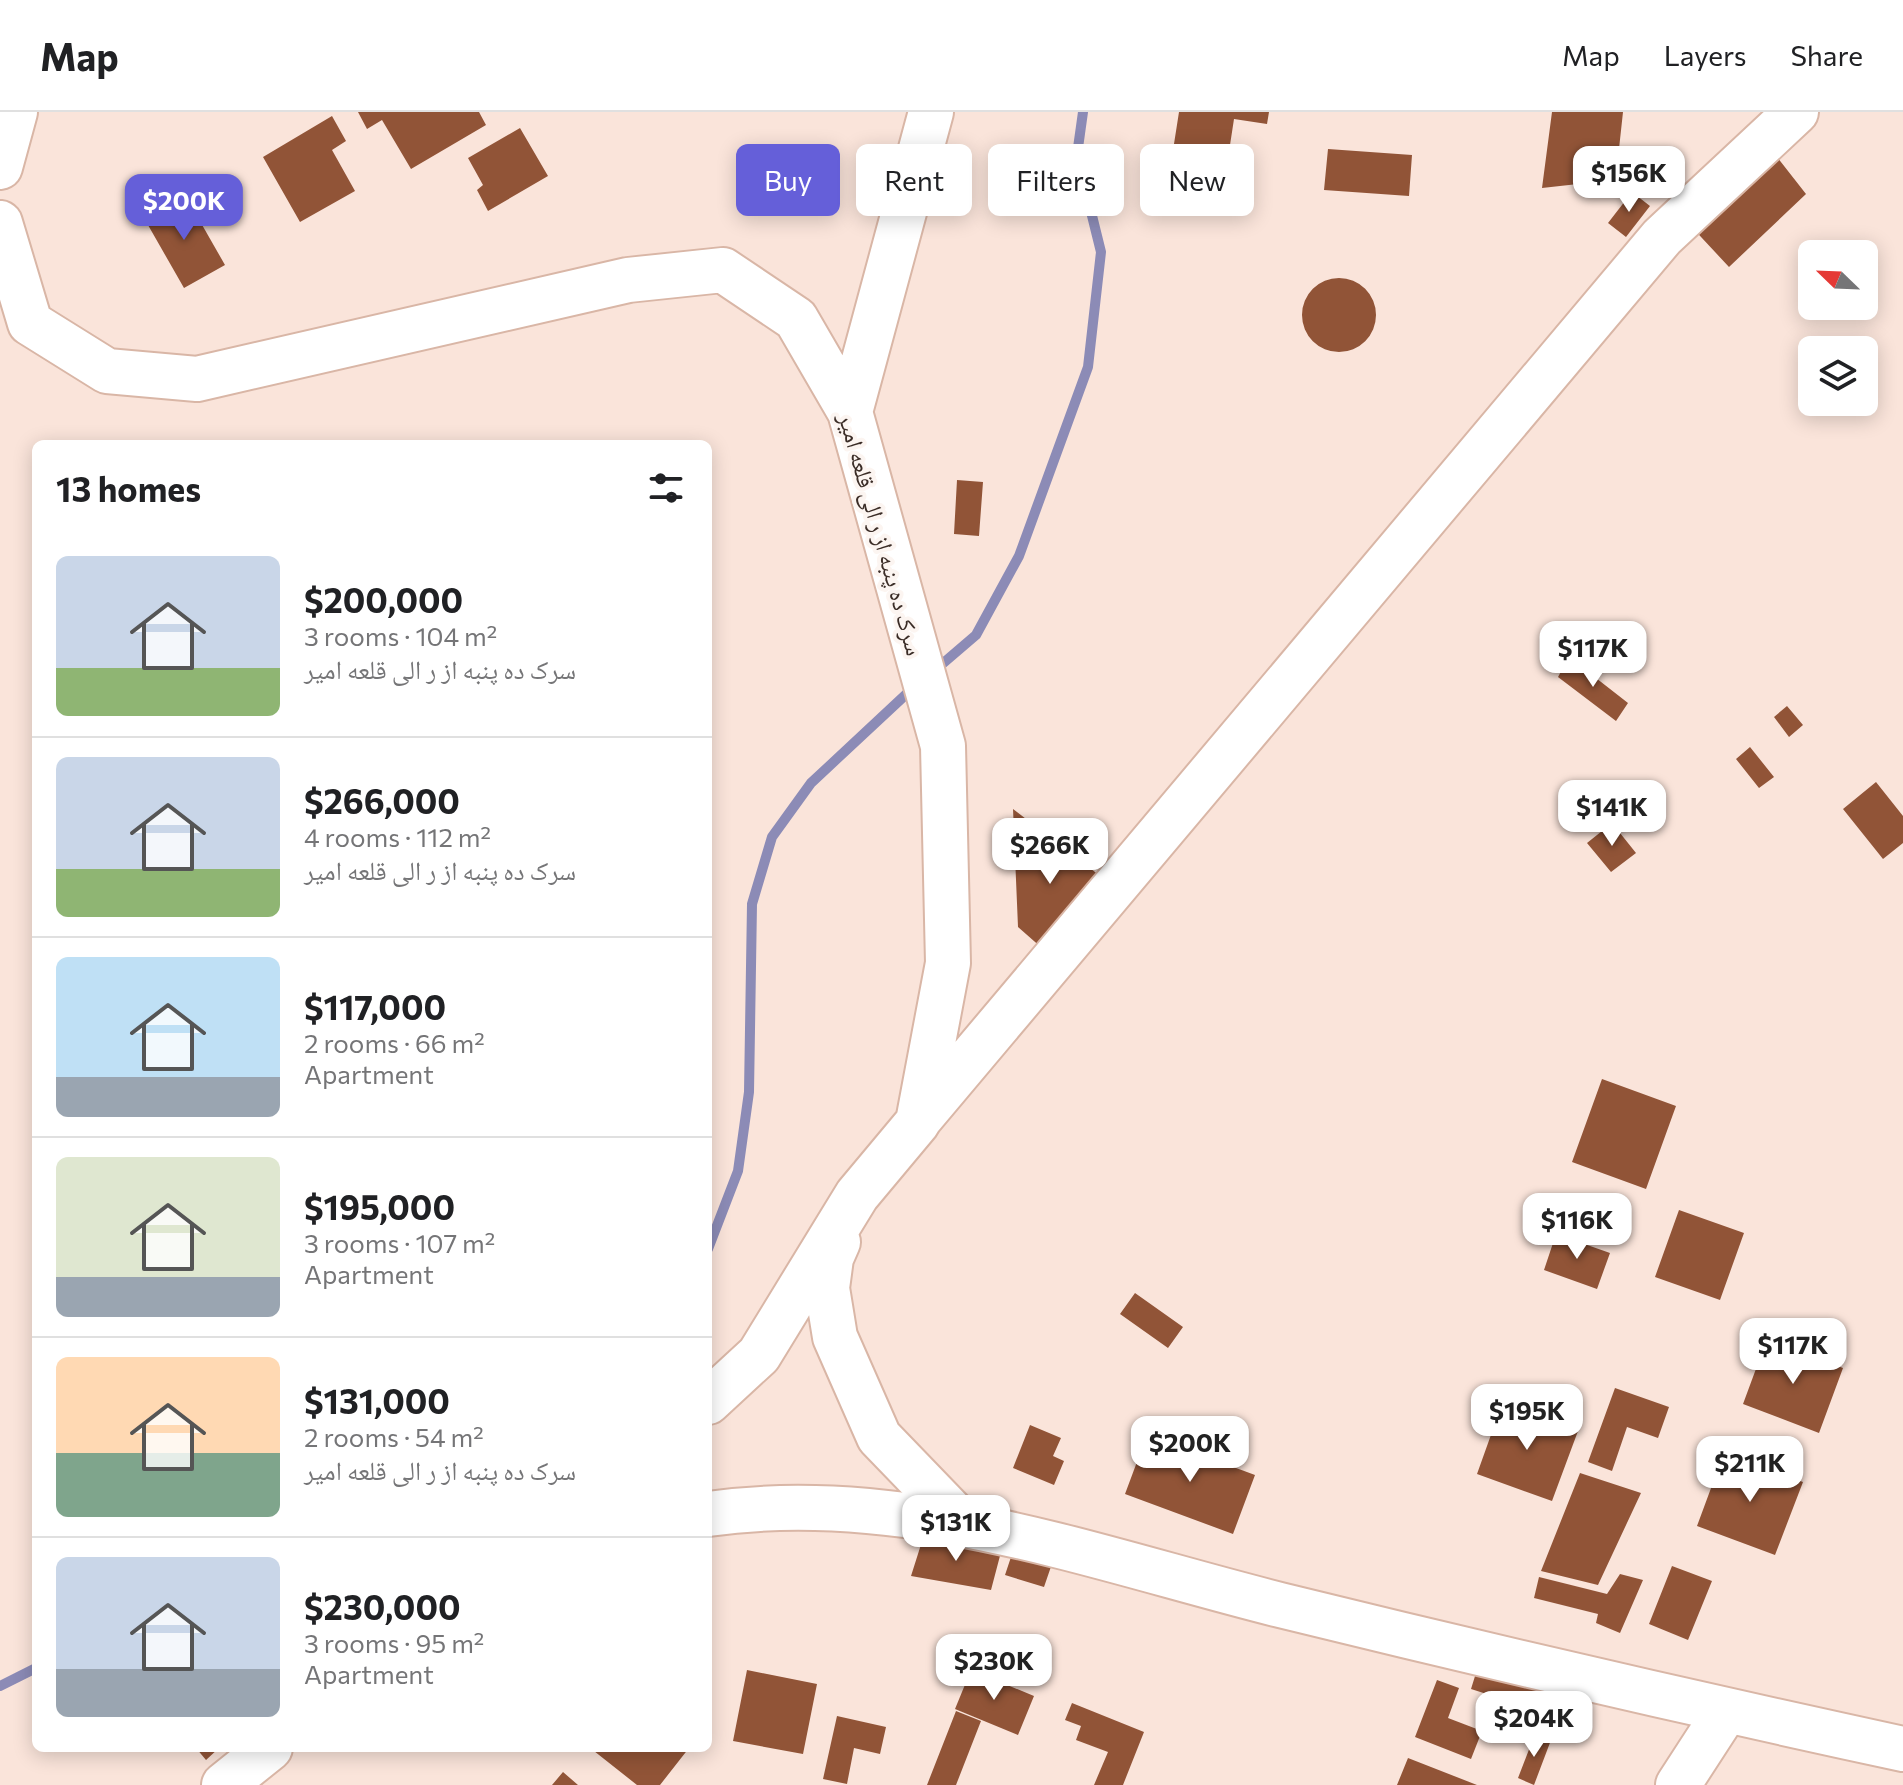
<!DOCTYPE html>
<meta charset="utf-8">
<style>
body{margin:0;font-family:Commissioner,"Noto Naskh Arabic",sans-serif;background:#f2f2f2;color:#202124;height:100vh;display:flex;flex-direction:column;font-size:30px;white-space:nowrap}
*{box-sizing:border-box;margin:0}
p{font-size:26px;color:#757577}
.icon{flex:none;width:44px;height:44px;fill:none;stroke:currentColor;stroke-width:2;stroke-linecap:round;stroke-linejoin:round}
.map{position:relative;flex:1;overflow:hidden}
.details{position:absolute;left:32px;top:328px;width:680px;height:1312px;display:flex;flex-direction:column;background:#fff;border-radius:12px;box-shadow:0 4px 20px #0003}
.details>*{flex:none}
.top-card{position:absolute;left:736px;top:32px;width:760px;height:72px;display:flex;gap:16px}
.needle{width:52px;rotate:293deg}
.buttons{position:absolute;left:1798px;top:128px;display:grid;gap:16px}
.buttons a{display:grid;place-items:center;width:80px;height:80px;border-radius:12px;background:#fff;box-shadow:0 4px 20px #0003;font-size:40px}
.price{position:absolute;translate:-50% -68px;padding:0 18px;border-radius:16px;background:#fff;color:#222;font-size:26px;line-height:52px;filter:drop-shadow(0 2px 4px #0008)}
.price::after{content:'';position:absolute;left:50%;top:48px;width:24px;height:18px;margin-left:-12px;background:inherit;clip-path:polygon(0 0,100% 0,50% 100%)}
.price.current{background:#655fd9;color:#fff}
ul{padding:0;list-style:none}
li{display:flex;align-items:center;gap:24px;height:200px;padding:0 24px}
li+li{border-top:2px solid #e0e0e0}
li span{display:grid;place-items:center;flex:none;width:224px;height:160px;border-radius:12px;color:#555}
li>.icon{margin-inline-start:auto}
span .icon{width:96px;height:96px;fill:#fffc;stroke-width:1}
li b{font-size:34px}
h2{display:flex;justify-content:space-between;align-items:center;height:96px;padding:0 24px;font-size:34px}
.chip{padding:0 28px;border-radius:12px;background:#fff;box-shadow:0 4px 20px #0003;font-size:28px;line-height:72px}
.chip.current{background:#655fd9;color:#fff}
header{display:flex;align-items:center;gap:48px;box-sizing:border-box;height:112px;padding:0 40px;background:#fff;border-bottom:2px solid #e0e0e0}
header strong{font-size:38px}
nav{display:flex;gap:44px;margin-inline-start:auto;font-size:28px}
.map>svg:first-child{display:block}
.lines{fill:none;stroke-linecap:round;stroke-linejoin:round}
.stream{stroke:#8c8bb6;stroke-width:10}
.building{fill:#915437}
.minor-casing{stroke:#d9b6a6;stroke-width:48}
.major-casing{stroke:#d9b6a6;stroke-width:48}
.minor{stroke:#fff;stroke-width:44}
.major{stroke:#fff;stroke-width:44}
.labels{text-anchor:middle;dominant-baseline:central;stroke-width:8;stroke-linejoin:round;paint-order:stroke}
.street-label{font-size:24px;fill:#3b2d27;stroke:#fcf5f1}
</style>
<header>
<strong>Map</strong>
<nav><a>Map</a><a>Layers</a><a>Share</a></nav>
</header>
<div class="map">
<svg width="1903" height="1673" viewBox="0 0 1903 1673">
<rect width="100%" height="100%" fill="#fae4da"/>
<g class="lines">
<path class="stream" d="M934 559 976 523 1019 444 1088 255 1101 140 1077 43 1083 0
M708 1137 738 1059 749 980 752 792 772 725 811 671 915 574
M0 1574 36 1556"/>
</g>
<path class="building" d="M358 0H479L486 13 411 57 382 8 367 17Z
M1179 0H1269L1267 12 1234 7 1226 59 1171 51Z
M1552 0H1623L1618 46 1585 49 1587 71 1542 76Z
M332 4 346 29 332 38 355 79 300 110 263 45Z
M520 16 548 64 488 99 477 78 483 73 468 46Z
M1770 36 1806 82 1729 155 1688 111Z
M1328 37 1412 43 1409 84 1324 78Z
M1594 53H1622V75H1595Z
M1632 80 1650 94 1626 125 1608 111Z
M185 83 225 153 184 176 144 106Z
M1302 203a37 37 0 1 1 74 0a37 37 0 1 1-74 0Z
M957 368 983 370 979 424 954 422Z
M1569 545 1628 591 1616 609 1558 565Z
M1787 594 1803 613 1789 625 1774 605Z
M1750 635 1774 665 1759 676 1736 647Z
M1876 670 1903 704V731L1883 747 1843 697Z
M1013 697 1108 770 1051 844 1018 815Z
M1612 711 1636 741 1611 760 1587 731Z
M1602 967 1676 994 1646 1077 1572 1050Z
M1679 1098 1744 1121 1720 1188 1655 1165Z
M1556 1122 1610 1141 1597 1177 1544 1158Z
M1135 1181 1183 1215 1168 1236 1120 1202Z
M1767 1227 1843 1256 1819 1321 1743 1292Z
M1615 1276 1669 1295 1658 1326 1627 1315 1612 1359 1588 1350Z
M1502 1292 1578 1319 1552 1389 1477 1362Z
M1030 1313 1061 1326 1053 1344 1064 1349 1054 1373 1013 1356Z
M1147 1323 1255 1363 1233 1422 1125 1382Z
M1724 1341 1803 1370 1775 1443 1697 1414Z
M1580 1361 1641 1381 1598 1473 1541 1459Z
M924 1423 1001 1440 991 1478 911 1464Z
M1017 1427 1056 1440 1044 1475 1005 1463Z
M1672 1454 1712 1469 1688 1528 1649 1512Z
M1620 1462 1643 1468 1620 1521 1596 1511 1598 1502 1534 1486 1539 1465 1607 1482Z
M1480 1548 1556 1569 1543 1611 1517 1601 1521 1593 1471 1577Z
M747 1558 817 1572 803 1642 733 1629Z
M971 1558 1034 1584 1018 1623 955 1597Z
M1437 1568 1459 1576 1448 1606 1482 1619 1471 1647 1415 1625Z
M1072 1591 1144 1620 1123 1673H1094L1108 1640 1076 1628 1081 1614 1065 1608Z
M956 1599 981 1609 956 1673H927Z
M837 1604 886 1615 880 1642 854 1636 847 1672 823 1667Z
M1535 1622 1551 1628 1534 1673 1518 1666Z
M196 1636H219L206 1648Z
M596 1636H689L660 1673H637L594 1639Z
M1408 1646 1477 1673H1397Z
M563 1660 578 1673H552Z"/>
<g class="lines">
<g class="minor-casing">
<path id="minor" d="M0 55 15 0
M0 111 30 211 107 259 197 267 628 168 723 158 796 207 850 300 943 634 948 851 918 1010 857 1083 759 1243 708 1290
M850 300 931 0
M921 1005 1662 125 1796 0
M838 1130 831 1146 827 1176 835 1225 879 1325 962 1411
M1678 1673 1726 1599"/>
</g>
<g class="major-casing">
<path id="major" d="M708 1402C904 1374 1093 1446 1280 1493 1487 1544 1695 1592 1903 1637
M224 1673 270 1636"/>
</g>
<use href="#minor" class="minor"/>
<use href="#major" class="major"/>
</g>
<g class="labels">
<g class="street-label">
<text transform="translate(882 422) rotate(74)">سرک ده پنبه از ر الی قلعه امیر</text>
</g>
</g>
</svg>
<div class="buttons">
<a><svg class="needle" viewBox="-14 -14 28 28"><path d="M0-13l5 13h-10z" fill="#e53935"/><path d="M0 13l5-13h-10z" fill="#757577"/></svg></a>
<a><svg class="icon" aria-label="layers" viewBox="0 0 24 24"><path d="M12 4l9 5-9 5-9-5zM3 14l9 5 9-5"/></svg></a>
</div>
<b class="price" style="left:1629px;top:102px">$156K</b>
<b class="price current" style="left:184px;top:130px">$200K</b>
<b class="price" style="left:1593px;top:577px">$117K</b>
<b class="price" style="left:1612px;top:736px">$141K</b>
<b class="price" style="left:1050px;top:774px">$266K</b>
<b class="price" style="left:1577px;top:1149px">$116K</b>
<b class="price" style="left:1793px;top:1274px">$117K</b>
<b class="price" style="left:1527px;top:1340px">$195K</b>
<b class="price" style="left:1190px;top:1372px">$200K</b>
<b class="price" style="left:1750px;top:1392px">$211K</b>
<b class="price" style="left:956px;top:1451px">$131K</b>
<b class="price" style="left:994px;top:1590px">$230K</b>
<b class="price" style="left:1534px;top:1647px">$204K</b>
<div class="top-card">
<a class="chip current">Buy</a>
<a class="chip">Rent</a>
<a class="chip">Filters</a>
<a class="chip">New</a>
</div>
<section class="details">
<h2>13 homes<svg class="icon" aria-label="filters" viewBox="0 0 24 24"><path d="M4 7h16M4 17h16"/><circle cx="9" cy="7" r="2"/><circle cx="15" cy="17" r="2"/></svg></h2>
<ul>
<li><span style="background:linear-gradient(#c9d6e8 70%,#8fb573 0)"><svg class="icon" aria-label="home" viewBox="0 0 24 24"><path d="M3 11l9-7 9 7M6 9v11h12V9"/></svg></span><div><b>$200,000</b><p>3 rooms · 104 m²</p><p>سرک ده پنبه از ر الی قلعه امیر</p></div></li>
<li><span style="background:linear-gradient(#c9d6e8 70%,#8fb573 0)"><svg class="icon" aria-label="home" viewBox="0 0 24 24"><path d="M3 11l9-7 9 7M6 9v11h12V9"/></svg></span><div><b>$266,000</b><p>4 rooms · 112 m²</p><p>سرک ده پنبه از ر الی قلعه امیر</p></div></li>
<li><span style="background:linear-gradient(#bfe0f5 75%,#9aa5b1 0)"><svg class="icon" aria-label="home" viewBox="0 0 24 24"><path d="M3 11l9-7 9 7M6 9v11h12V9"/></svg></span><div><b>$117,000</b><p>2 rooms · 66 m²</p><p>Apartment</p></div></li>
<li><span style="background:linear-gradient(#dfe7d0 75%,#9aa5b1 0)"><svg class="icon" aria-label="home" viewBox="0 0 24 24"><path d="M3 11l9-7 9 7M6 9v11h12V9"/></svg></span><div><b>$195,000</b><p>3 rooms · 107 m²</p><p>Apartment</p></div></li>
<li><span style="background:linear-gradient(#ffd9b3 60%,#7fa58c 0)"><svg class="icon" aria-label="home" viewBox="0 0 24 24"><path d="M3 11l9-7 9 7M6 9v11h12V9"/></svg></span><div><b>$131,000</b><p>2 rooms · 54 m²</p><p>سرک ده پنبه از ر الی قلعه امیر</p></div></li>
<li><span style="background:linear-gradient(#c9d6e8 70%,#9aa5b1 0)"><svg class="icon" aria-label="home" viewBox="0 0 24 24"><path d="M3 11l9-7 9 7M6 9v11h12V9"/></svg></span><div><b>$230,000</b><p>3 rooms · 95 m²</p><p>Apartment</p></div></li>
</ul>
</section>
</div>
